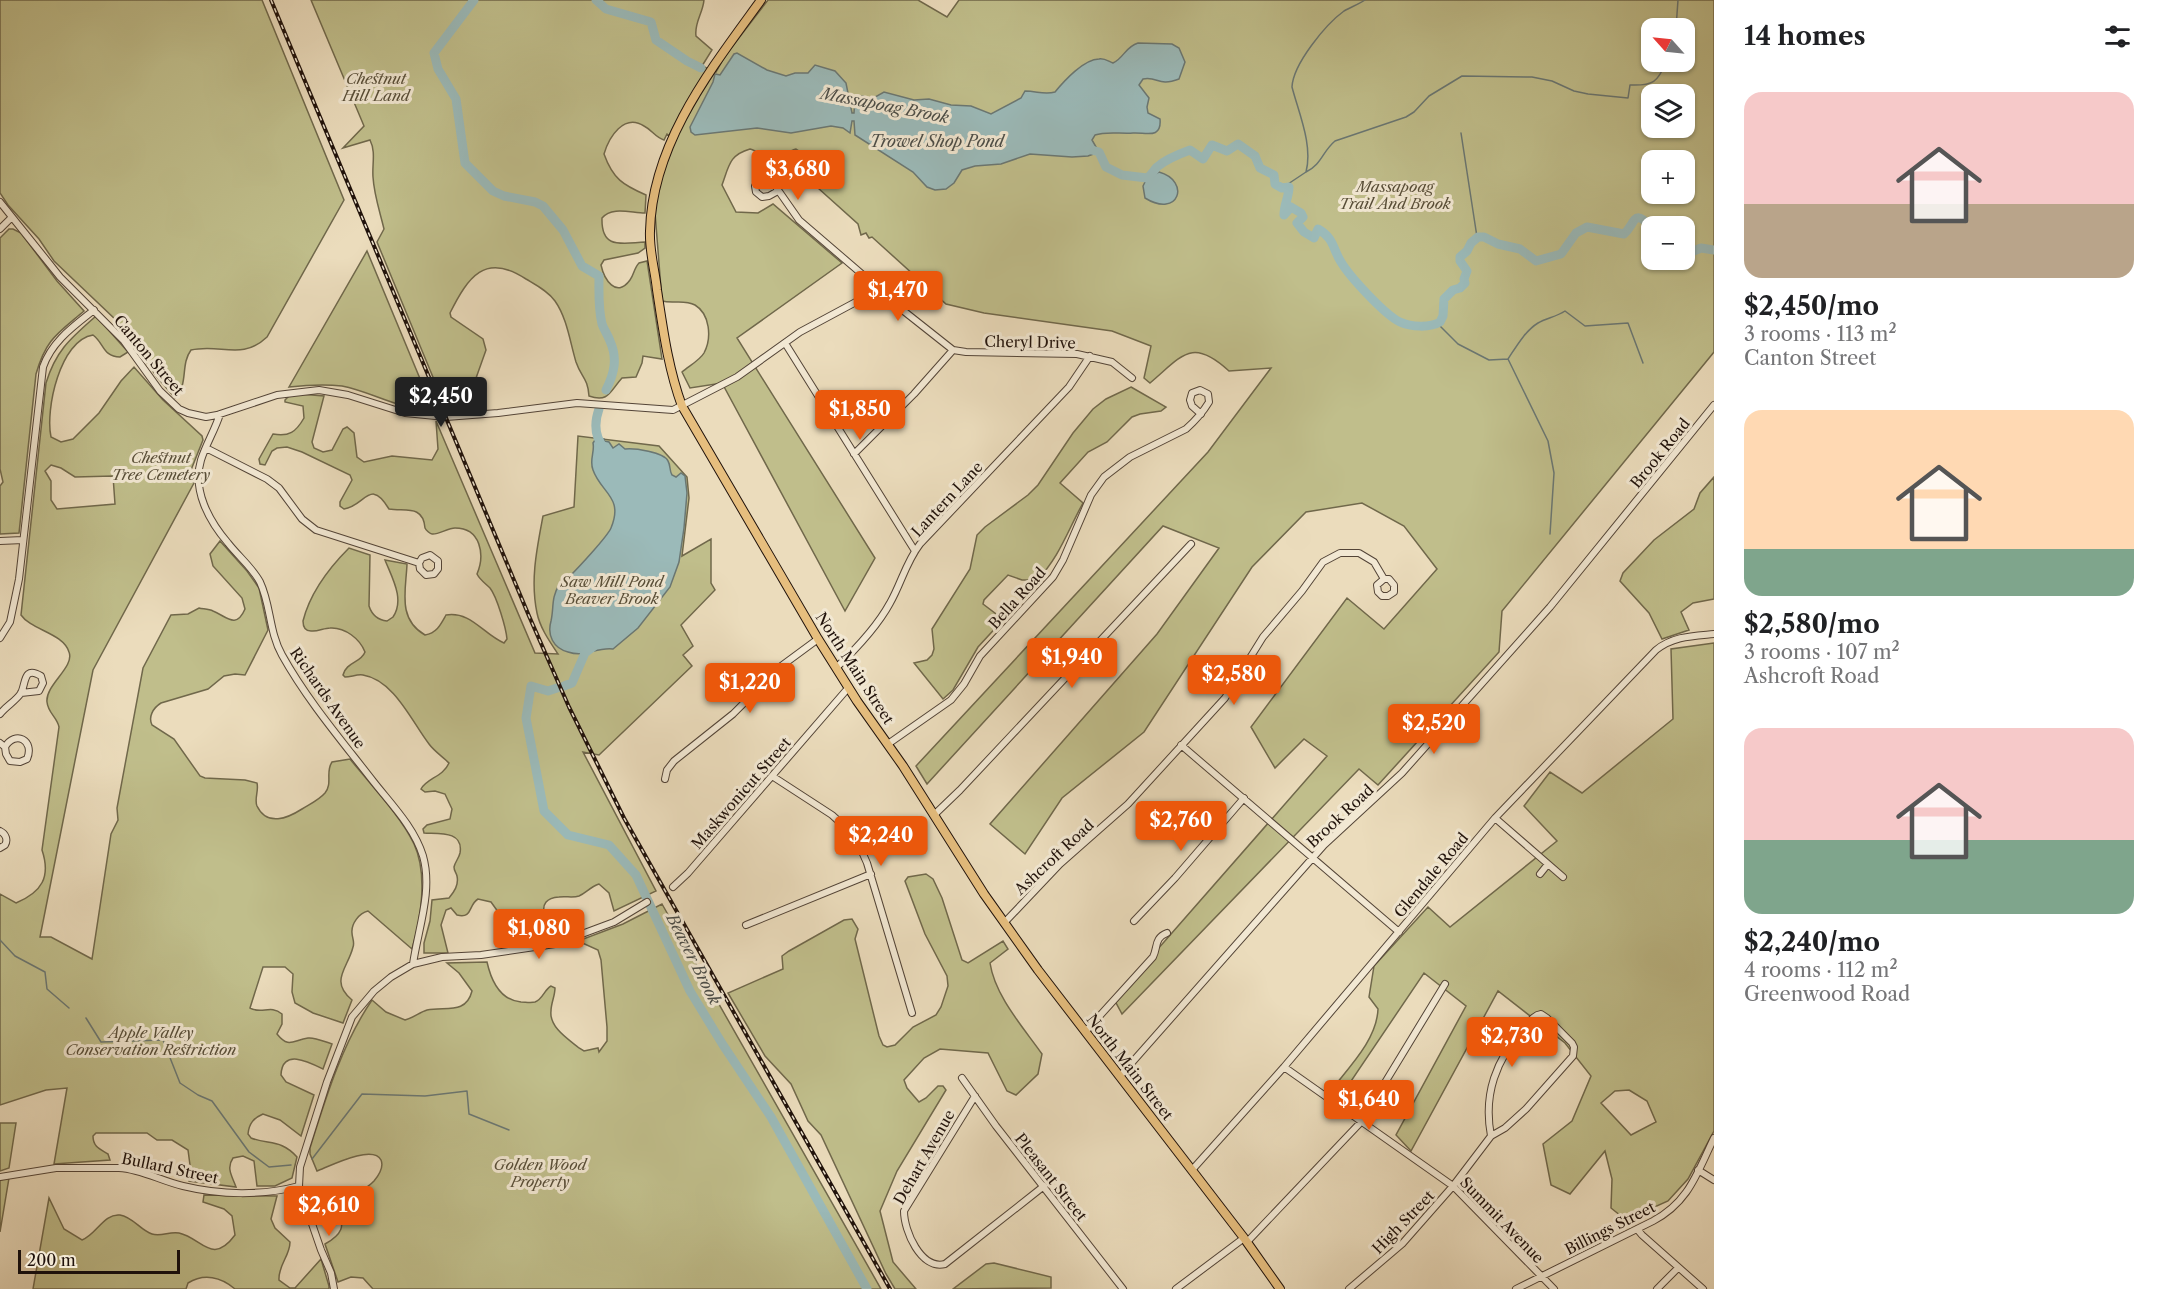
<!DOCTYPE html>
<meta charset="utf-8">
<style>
body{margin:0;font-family:"Libre Caslon Text",serif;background:#f6f6f6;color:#202124;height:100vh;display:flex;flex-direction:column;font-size:22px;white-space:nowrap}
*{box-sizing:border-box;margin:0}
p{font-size:20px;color:#757577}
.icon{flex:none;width:33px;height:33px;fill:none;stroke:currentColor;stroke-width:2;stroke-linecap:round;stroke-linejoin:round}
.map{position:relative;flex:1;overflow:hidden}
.sheet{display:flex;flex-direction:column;background:#fff;width:450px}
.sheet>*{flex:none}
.needle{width:39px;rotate:297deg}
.tools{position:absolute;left:1641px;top:18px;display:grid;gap:12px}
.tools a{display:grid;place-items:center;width:54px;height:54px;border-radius:12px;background:#fff;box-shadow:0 2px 4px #0004;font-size:30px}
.scale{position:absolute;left:18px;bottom:15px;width:162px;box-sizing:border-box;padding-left:6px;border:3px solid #20120b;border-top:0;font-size:16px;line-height:21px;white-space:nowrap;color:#20120b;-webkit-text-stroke:4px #f2e8d3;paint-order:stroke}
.price{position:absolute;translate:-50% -51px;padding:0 14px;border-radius:6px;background:#ea580c;color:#fff;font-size:20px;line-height:39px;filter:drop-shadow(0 2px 3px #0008)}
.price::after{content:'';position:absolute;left:50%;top:36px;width:18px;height:14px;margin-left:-9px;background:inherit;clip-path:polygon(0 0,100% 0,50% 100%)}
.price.selected{background:#222;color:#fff}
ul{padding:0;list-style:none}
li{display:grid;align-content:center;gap:12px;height:318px;padding:0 30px}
li span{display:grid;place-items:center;height:186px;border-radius:18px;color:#555}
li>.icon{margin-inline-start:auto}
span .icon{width:108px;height:108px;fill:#fffc;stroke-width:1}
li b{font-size:26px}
h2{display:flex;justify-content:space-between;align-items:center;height:72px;padding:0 30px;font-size:26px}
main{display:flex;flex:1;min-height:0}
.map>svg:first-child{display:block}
.green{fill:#c0be8b;stroke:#70684b;stroke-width:1.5;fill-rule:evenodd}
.water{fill:#9bbab9;stroke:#6a7773;stroke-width:1.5}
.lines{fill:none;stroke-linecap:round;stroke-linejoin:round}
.stream{stroke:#6a7773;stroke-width:1.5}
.river{stroke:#9bbab9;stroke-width:9}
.minor-casing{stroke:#534437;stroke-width:8}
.major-casing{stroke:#20120b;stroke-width:10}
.minor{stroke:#f2e8d3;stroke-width:6}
.major{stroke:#e6be7e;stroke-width:8}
.rail-casing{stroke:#20120b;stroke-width:4}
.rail{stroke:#f2e8d3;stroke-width:1.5;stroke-dasharray:4.5;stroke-linecap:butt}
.labels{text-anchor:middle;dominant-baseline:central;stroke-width:6;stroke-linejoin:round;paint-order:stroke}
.park-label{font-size:15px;font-style:italic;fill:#584e38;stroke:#f2e8d3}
.street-label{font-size:15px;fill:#20120b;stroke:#f2e8d3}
.water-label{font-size:16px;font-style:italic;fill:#4b4d48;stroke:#f2e8d3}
</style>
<main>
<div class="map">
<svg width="1714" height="1289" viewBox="0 0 1714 1289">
<rect width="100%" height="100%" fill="#ebdcbc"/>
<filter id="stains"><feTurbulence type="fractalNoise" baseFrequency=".00333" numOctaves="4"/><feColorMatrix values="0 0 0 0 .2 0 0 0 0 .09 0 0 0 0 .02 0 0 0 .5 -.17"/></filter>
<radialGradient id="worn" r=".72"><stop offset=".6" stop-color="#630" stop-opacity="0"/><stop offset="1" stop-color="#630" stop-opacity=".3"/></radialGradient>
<path class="green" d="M0 0H262L344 200 267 337C242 361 220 343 191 350 180 365 189 384 175 398L157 377 117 321 54 261 39 239 8 205 0 193Z
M311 0H704C703 13 694 23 696 36L712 50 702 66 716 72 725 56 768 0H918L947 17 959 0H1714V352L1502 611 1499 652 1378 785 1359 769 1122 1014 1114 999 1327 756 1304 739 1275 768 1251 727 1347 598 1384 629 1437 569 1404 526 1362 503 1306 512 1252 567 1144 732 1062 798 1025 854 990 824 1157 634 1219 548 1163 526 927 784 916 766 1208 452 1271 368 1229 371C1192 337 1183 355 1150 383L1144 378 1151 346 1112 331 984 313 946 304 872 237 869 238 866 233 861 235 858 224 818 188 828 178 827 170 796 149C788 151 785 156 778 159 771 162 758 151 750 149 729 155 729 166 722 185L736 212 758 213 773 204 842 263 737 338 875 558 845 611 722 383 690 388 682 372C689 366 700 360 704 353 712 338 710 314 695 305 684 299 673 304 662 301L654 200 675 139 667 134 664 140C655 137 652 130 644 126 624 113 609 137 604 154 613 179 623 185 646 195L645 213C631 213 612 206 602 218 601 250 622 243 645 242V248L638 253 604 260 601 265C604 279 616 299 630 280 634 275 634 268 639 263L647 261 662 359 643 356 642 363 636 377 622 378C610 391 609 403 589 396 588 378 581 377 576 362 570 342 567 318 555 301 548 291 536 285 526 279 485 252 468 277 450 313L451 317 483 339 486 350 475 381 473 402 467 410 447 411 377 242 384 229C380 212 374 195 373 177 372 164 376 152 370 140L343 148 364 126ZM1652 28H1684V62H1652ZM1652 94H1684V128H1652ZM1652 160H1684V194H1652ZM1652 226H1684V260H1652Z
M9 229H13L21 233 57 281 84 311C57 334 46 339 36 374L19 533 0 534V486L3 482 0 469V238Z
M367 251 433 410C399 410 373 392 342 386 324 384 307 385 289 387Z
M96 316 128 352 120 357C103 357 104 343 93 335 60 340 45 410 51 437L61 442 73 439 99 413 121 381 134 367 163 400 202 436 203 440 191 470V480L194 483 93 670 40 937H51L92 959 111 834 118 820 117 808 143 668 171 615 188 614 199 608C203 609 209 609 213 611 226 616 236 630 245 609L242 598 213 566 210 554 220 541 247 571 259 588 268 630 245 675 235 674 224 676 208 689 161 703C153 708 148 717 152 725L174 739 200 776 205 778 245 780 257 783C259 791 254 799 257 806 267 827 288 818 302 809 310 804 319 800 325 793 333 783 325 772 332 762L350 759C370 784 401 816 414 844 428 874 421 919 412 949L368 911C359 913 351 924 352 933 352 938 355 942 353 947 348 968 329 981 352 1000L343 1023 313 1013 295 1003 292 992 293 974 285 967H263L250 1008C262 1015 270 1004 282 1014V1024L277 1034C289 1049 293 1040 308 1038 315 1037 325 1042 332 1044L323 1069C309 1062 282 1048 281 1075L286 1082 314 1095 301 1136 280 1120 263 1114C254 1118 249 1123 248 1134L251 1138C269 1145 281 1139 297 1157L292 1178 275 1186H257L254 1161 243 1156 233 1158C226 1168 232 1176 236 1187L189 1181 190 1165 188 1150 172 1140H157L147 1133H96L93 1136C93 1147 100 1149 108 1154L110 1160 54 1164 67 1088 46 1090 0 1105V894L16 903C42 892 51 877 42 850L59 727C57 717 48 713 47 702 45 685 75 667 69 652 63 633 31 630 21 615L46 383C56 350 71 338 96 316ZM51 465 61 468 75 477 113 476 115 504 57 509 51 500V481L45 471Z
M1131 387 1166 407 1161 411 1140 414 1132 417 1107 442 1088 452 1060 483 1083 503C1068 530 1059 558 1037 580H1022L1008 575 984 600 983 604 1000 617 1001 622 978 647 953 690 943 699 914 663 927 660 932 655 934 649 932 629 970 569 977 535 985 527 1028 495 1038 485 1073 433 1093 409 1106 399Z
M300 394 324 396 312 442 314 448 323 452 332 450 343 429 347 427 354 433 357 457 364 462 392 456 432 460 438 449 436 421 535 653 558 654C550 642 540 628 537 613 530 580 537 548 543 516L574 507 578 436 659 446 687 477 689 498 682 556 711 539V583L715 590 681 625 693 646 683 655 692 666 599 755 583 752 656 891 614 911 609 893 599 884C590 887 586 893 579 896 573 898 566 896 559 897 532 899 547 924 557 936L533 942 531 922 527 915 517 911 506 916H501L491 902 478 899C468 905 473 919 457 915L451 908 446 910 441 925 448 953H424V943L430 921 432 900 449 898C454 892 459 885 457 876 456 872 454 871 454 867 455 862 459 858 460 853 464 830 437 834 424 833L423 829 427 825 450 819 452 809 445 794 435 791 425 792 421 789C427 778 443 777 449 763 443 757 434 751 429 744 412 722 394 680 363 675 357 674 351 677 345 677L343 675C346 662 361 663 365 652 360 639 345 627 330 628 324 628 317 632 311 631 304 631 303 626 303 621 310 593 329 568 349 548L370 555 369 606C372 615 377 620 387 621L393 617C405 599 392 578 385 560L407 564C406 590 397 619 425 635 437 633 441 624 446 615 471 611 483 634 504 643L507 639C506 628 497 597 490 588 485 583 480 580 477 574 485 555 481 528 455 528 448 528 438 535 432 534 430 534 426 530 425 528 423 504 404 512 389 509 370 477 365 506 344 509L340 506V502L352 480 350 475 302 452 287 447 277 448 272 451 265 465 260 464 259 459 273 434C289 437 296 432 304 418L303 406 285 402V400L289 396Z
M1714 477V599L1693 603 1681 612 1689 630 1662 639 1649 613 1620 581 1623 573 1654 540 1694 509 1700 493Z
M1714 643V1131L1688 1179 1668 1201 1626 1220 1611 1208 1612 1179 1605 1151 1570 1194 1551 1185 1543 1144 1572 1121 1591 1076 1565 1043 1498 991 1411 1151 1396 1135 1466 1006 1424 973 1339 1099 1332 1089C1350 1066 1377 1039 1378 1009L1369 997 1374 966 1428 907 1450 927 1557 841 1524 806 1550 772 1582 793 1673 719 1671 649ZM1629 1090 1647 1101 1656 1122 1631 1135 1601 1103 1615 1091Z
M926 874 933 879 942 898 962 960 968 963 1003 941 1008 949 990 963C995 996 1023 1027 1042 1054L1038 1074 1016 1095 1007 1091 988 1053 940 1049 924 1058 904 1080 907 1088 919 1102 926 1098 938 1086H943L946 1090 897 1171 880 1211 893 1262 916 1289H895L886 1274 821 1135 808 1121 791 1084 765 1056 728 993 783 969 782 956 789 951 844 920 852 919 858 929 855 939 879 1036 883 1045 887 1047 895 1045 913 1027 936 1015 941 1007 948 986 947 976 925 934 905 881 908 877Z
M662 904 881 1289H373L363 1278 351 1277 338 1282 325 1244C357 1226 331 1215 344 1202 353 1193 365 1191 374 1181 379 1175 384 1167 381 1160 373 1144 330 1166 317 1171L310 1154V1148C326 1097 342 1044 372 1000L386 1012 405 1020C413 1018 420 1012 427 1010 445 1006 466 1015 472 991L459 973 447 963 487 962C491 980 499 1000 521 1002 525 1002 531 1003 535 1002 543 999 544 990 551 986L555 988C555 996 551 1003 551 1011 549 1027 568 1039 579 1048L584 1051 598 1048 599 1052 607 1041V1027L601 960 598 950 578 941 623 924Z
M0 1123H16L9 1168 0 1171Z
M9 1178 0 1232V1180Z
M204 1195 277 1196 271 1219 275 1228 290 1242C290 1256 278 1265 279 1280L290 1288H295L321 1259 329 1286V1289H235C221 1277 204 1273 188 1283L186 1289H33L49 1198 64 1229 82 1240C96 1235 104 1213 120 1215 133 1217 140 1230 152 1234 161 1237 170 1231 179 1233 202 1238 212 1266 235 1235L232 1216 224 1209 203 1202Z
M994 1263 1051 1277V1288L953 1289 986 1264Z"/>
<path class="water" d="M1138 43 1172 44 1179 48 1185 62 1179 79C1158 87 1158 76 1143 79L1139 85 1149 98 1147 107 1148 113 1160 119C1162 140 1145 132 1133 133 1121 134 1106 131 1095 135L1092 140 1099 152 1088 156 1072 157 1030 154 1001 164 975 166 962 170 954 183 946 189 935 190 927 187 913 172 855 135 854 121H852L850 133 843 128 831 126 791 133 757 128 695 135 691 132 690 127 713 82 715 74 720 75 734 54 737 53 767 70 786 76 795 73H808L815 65 835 71 846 83 852 113H854L855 98 863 96 870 100 884 92 914 100 929 99 951 105 971 106 991 114 1021 98 1025 91C1037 91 1044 95 1055 92 1064 81 1084 59 1099 59 1104 58 1108 61 1113 63 1124 58 1125 47 1138 43Z
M1159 172C1191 181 1179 219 1145 198L1143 186 1147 178Z
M604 439V441L609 442 613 448 619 444 625 449C634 448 664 452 668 461 671 466 669 470 672 475L676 477 681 473 685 476 687 493 684 528 679 562 670 587 638 628 613 649C595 647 586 658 568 652 553 648 547 635 551 621 554 608 551 598 559 585 562 581 566 580 569 577 578 568 607 537 611 528 624 497 601 493 593 470 589 460 595 452 593 443L595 440Z"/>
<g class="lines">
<path class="stream" d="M1676 28 1678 0
M1461 133 1477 237
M1306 172C1322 164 1322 152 1335 141L1406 117 1414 112 1429 96 1462 76 1532 77 1552 81 1574 91 1588 94 1628 98 1630 85C1653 86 1658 82 1666 62
M1282 188 1306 172C1313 145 1299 114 1292 87 1293 64 1326 24 1344 11 1351 7 1359 4 1365 0
M1438 324 1458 344 1489 360 1508 359 1548 441 1554 473 1550 534
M1508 359C1516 347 1525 331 1538 323 1546 318 1556 317 1565 311L1585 326 1628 323 1643 363
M0 940 15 956 45 972 47 989 69 1008
M86 1018 101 1042 163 1040 180 1083 198 1095 212 1101 249 1152 269 1167 291 1165
M312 1159 362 1094 425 1096 467 1091 469 1114 509 1130"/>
<path class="river" d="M474 0 434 53 438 69 456 99 465 163 493 191 504 196 535 202 543 206 563 230 582 266 599 276C599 292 598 308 602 324 604 330 608 335 610 341 618 359 614 374 606 390
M596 0 606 9 651 22 656 40 687 61 701 68
M1088 149 1099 152 1106 167 1122 175 1147 178C1152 175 1153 171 1157 167 1166 159 1179 154 1190 150L1203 159 1212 145 1227 151 1238 144 1255 156 1260 168 1274 175 1275 184 1282 188 1289 187C1289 197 1284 204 1284 215L1291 207 1301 213 1303 217 1297 223 1304 232 1314 238 1318 229C1335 239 1332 248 1341 262 1350 277 1385 315 1400 322 1411 327 1430 328 1440 322L1443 316 1444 299 1453 290 1460 288 1465 283 1464 279 1467 271 1460 261V257L1467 251 1471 243 1478 237H1484L1498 244 1520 249 1536 261 1561 254 1576 233 1587 227 1624 234C1636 223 1633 207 1652 228
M1684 255 1701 248 1714 250
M599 409C594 423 595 437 604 448
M564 686 572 683 585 653 593 647
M557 688 548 691 531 686 526 718 544 811 568 835 609 845 636 875 690 991 723 1045 771 1117 867 1289"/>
<g class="minor-casing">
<path id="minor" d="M778 191 769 196 762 197 756 192 755 186 761 178 771 180 799 220 870 281 876 294
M0 202 60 277 124 341 160 391 179 409 188 413 206 417 217 415 277 395 319 390 348 395 405 413 446 417 498 413 577 403 673 410 737 377 800 332 867 296 876 294 886 297 953 350 966 352 1077 354 1112 362 1132 378
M0 229 11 218
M785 343 915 551
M220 414C215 430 206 444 201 460 192 490 209 521 228 543 238 556 252 567 260 582 271 605 269 632 282 655 307 700 342 741 373 781 391 804 414 827 423 856 433 891 418 929 413 964
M206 448 267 479 279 488 302 519 316 530 419 563 420 569 426 575 434 574 438 569V561L430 555 422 558 419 563
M854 454 914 394 953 350
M0 541 23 540
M0 638 10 622 19 579 43 367C52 341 74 326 94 310
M836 668C856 649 877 627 890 603 901 584 906 562 920 544L1069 387 1090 356
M0 714C6 706 16 701 21 693 26 684 23 665 41 676L43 683 39 691 21 693
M0 743 5 747 6 754 10 761 20 762 27 759C35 740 15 730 5 747
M888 744 951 700 964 684 980 656 1053 577 1063 560 1091 495 1104 477 1130 457 1186 429C1195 421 1203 412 1209 402L1208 394 1200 390 1192 393 1190 400 1192 406 1201 414
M1181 745 1399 932
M772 776 832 815 855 836 867 863 912 1013
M665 779 667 770 674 761 733 714 780 667 818 639
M934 815 960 790 1191 544
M1495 818 1563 877
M0 831C6 834 8 840 5 845L0 848
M1540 874 1548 864
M673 887 688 873 849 687
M1134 921 1175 878 1244 798
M1004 923 1060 864 1128 804 1225 698 1263 637 1302 591 1323 562 1340 553H1359L1374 562 1384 579 1377 585 1378 592 1382 596H1388L1394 592V585L1389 579H1384
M746 925 871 874
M1085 1032 1153 957C1158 947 1154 938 1167 933
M1284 1067 1453 1186 1554 1289
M1120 1076 1324 845 1402 773 1550 607 1714 405
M962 1078 996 1126 1123 1289
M975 1096 904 1211C904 1231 921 1270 945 1264L1044 1186
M1192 1170 1284 1067 1495 818 1656 650C1673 636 1693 636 1714 634
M1698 1170 1714 1180
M0 1177 56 1168H119C141 1169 161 1181 183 1186 220 1195 262 1196 299 1186
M1637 1229 1642 1235 1703 1289
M1247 1242 1361 1122 1445 984
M334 1289 331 1273 321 1250 299 1186 300 1167 327 1082 352 1017 374 991 391 977 413 964 442 957 481 955 555 944 614 922 647 902
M1176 1289 1244 1238
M1349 1289 1402 1244 1453 1186 1491 1136 1505 1128 1526 1109 1573 1056 1574 1047 1572 1043 1547 1018 1541 1014C1533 1015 1529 1023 1524 1028 1496 1060 1483 1094 1491 1136
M1516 1289 1653 1221C1689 1202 1697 1173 1714 1138
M1657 1289 1678 1268"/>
</g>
<g class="major-casing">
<path id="major" d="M761 0C711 69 652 143 650 231 649 251 655 270 657 290 663 329 668 368 682 406L818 639 857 701 903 766 984 894 1038 970 1244 1238 1280 1289"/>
</g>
<use href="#minor" class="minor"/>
<use href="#major" class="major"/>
<g class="rail-casing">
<path id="rail" d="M271 0 529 616 569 707 624 818 890 1289"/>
</g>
<use href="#rail" class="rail"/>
</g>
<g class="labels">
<g class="park-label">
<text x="376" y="78">Chestnut<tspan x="376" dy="17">Hill Land</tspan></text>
<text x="1395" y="186">Massapoag<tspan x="1395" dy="17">Trail And Brook</tspan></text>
<text x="161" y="457">Chestnut<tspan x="161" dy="17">Tree Cemetery</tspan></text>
<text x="612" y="581">Saw Mill Pond<tspan x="612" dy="17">Beaver Brook</tspan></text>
<text x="151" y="1032">Apple Valley<tspan x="151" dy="17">Conservation Restriction</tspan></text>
<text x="540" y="1164">Golden Wood<tspan x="540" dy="17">Property</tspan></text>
</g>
<g class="street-label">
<text transform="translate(1030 342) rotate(1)">Cheryl Drive</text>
<text transform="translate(149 355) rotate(50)">Canton Street</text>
<text transform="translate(1660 453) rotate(-51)">Brook Road</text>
<text transform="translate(947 499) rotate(-47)">Lantern Lane</text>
<text transform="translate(1017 598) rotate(-48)">Bella Road</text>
<text transform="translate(855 668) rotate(57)">North Main Street</text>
<text transform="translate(328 698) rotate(55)">Richards Avenue</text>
<text transform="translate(741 793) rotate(-49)">Maskwonicut Street</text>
<text transform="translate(1340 816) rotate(-43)">Brook Road</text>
<text transform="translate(1054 857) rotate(-43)">Ashcroft Road</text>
<text transform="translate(1431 875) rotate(-50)">Glendale Road</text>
<text transform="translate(1130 1067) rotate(52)">North Main Street</text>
<text transform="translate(924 1157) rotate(-60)">Dehart Avenue</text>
<text transform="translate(170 1168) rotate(12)">Bullard Street</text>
<text transform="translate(1051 1177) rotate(52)">Pleasant Street</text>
<text transform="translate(1502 1220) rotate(46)">Summit Avenue</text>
<text transform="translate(1403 1222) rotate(-46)">High Street</text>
<text transform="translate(1610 1228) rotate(-27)">Billings Street</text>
</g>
<g class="water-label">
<text transform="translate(885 105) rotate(11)">Massapoag Brook</text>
<text x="937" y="141">Trowel Shop Pond</text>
<text transform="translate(694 959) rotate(63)">Beaver Brook</text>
</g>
</g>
<rect width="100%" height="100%" filter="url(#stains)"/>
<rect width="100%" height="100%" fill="url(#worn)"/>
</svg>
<div class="tools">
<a><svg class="needle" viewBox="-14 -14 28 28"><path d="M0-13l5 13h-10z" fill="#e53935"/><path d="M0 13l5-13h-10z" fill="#757577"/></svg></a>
<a><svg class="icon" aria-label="layers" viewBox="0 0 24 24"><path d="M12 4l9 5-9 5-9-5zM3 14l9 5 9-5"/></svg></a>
<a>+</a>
<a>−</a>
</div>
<div class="scale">200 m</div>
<b class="price" style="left:798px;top:201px">$3,680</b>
<b class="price" style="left:898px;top:322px">$1,470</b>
<b class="price selected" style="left:441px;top:428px">$2,450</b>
<b class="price" style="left:860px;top:441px">$1,850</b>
<b class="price" style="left:1072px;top:689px">$1,940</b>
<b class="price" style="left:1234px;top:706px">$2,580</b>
<b class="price" style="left:750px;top:714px">$1,220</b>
<b class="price" style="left:1434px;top:755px">$2,520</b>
<b class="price" style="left:1181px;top:852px">$2,760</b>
<b class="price" style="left:881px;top:867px">$2,240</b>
<b class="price" style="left:539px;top:960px">$1,080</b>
<b class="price" style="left:1512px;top:1068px">$2,730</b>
<b class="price" style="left:1369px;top:1131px">$1,640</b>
<b class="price" style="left:329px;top:1237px">$2,610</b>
</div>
<section class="sheet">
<h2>14 homes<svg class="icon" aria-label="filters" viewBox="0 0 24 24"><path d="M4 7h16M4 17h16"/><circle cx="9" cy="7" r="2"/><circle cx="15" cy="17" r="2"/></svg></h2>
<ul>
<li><span style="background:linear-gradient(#f6c9c9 60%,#b9a48a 0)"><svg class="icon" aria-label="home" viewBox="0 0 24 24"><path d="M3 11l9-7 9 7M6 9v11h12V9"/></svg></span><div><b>$2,450/mo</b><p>3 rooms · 113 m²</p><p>Canton Street</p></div></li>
<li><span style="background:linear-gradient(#ffd9b3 75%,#7fa58c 0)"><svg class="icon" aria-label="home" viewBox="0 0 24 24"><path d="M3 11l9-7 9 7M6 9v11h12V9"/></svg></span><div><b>$2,580/mo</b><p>3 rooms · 107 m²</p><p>Ashcroft Road</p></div></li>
<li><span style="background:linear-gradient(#f6c9c9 60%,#7fa58c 0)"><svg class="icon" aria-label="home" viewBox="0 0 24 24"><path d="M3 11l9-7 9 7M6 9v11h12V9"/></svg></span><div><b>$2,240/mo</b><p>4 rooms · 112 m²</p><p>Greenwood Road</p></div></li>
</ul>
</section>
</main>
